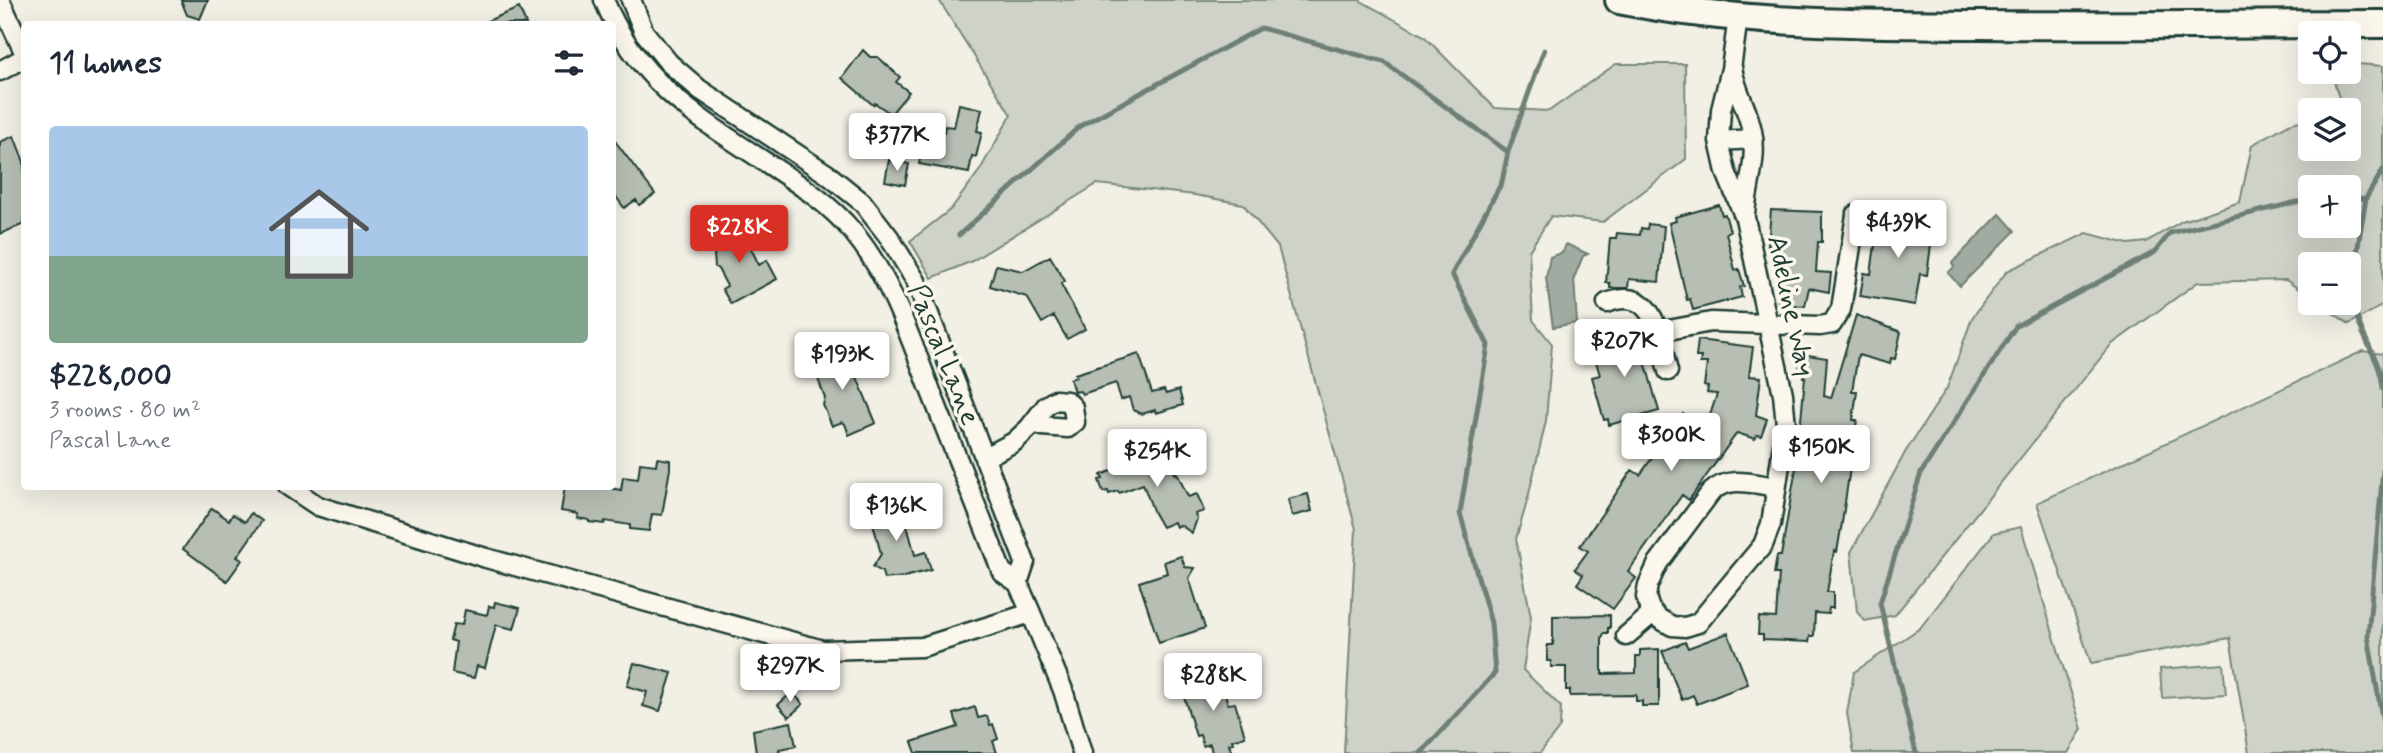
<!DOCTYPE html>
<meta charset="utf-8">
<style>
body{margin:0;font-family:Mynerve,sans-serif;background:#f6f6f7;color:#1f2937;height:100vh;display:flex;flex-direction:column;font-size:26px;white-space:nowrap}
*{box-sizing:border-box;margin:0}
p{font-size:23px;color:#747a83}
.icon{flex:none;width:38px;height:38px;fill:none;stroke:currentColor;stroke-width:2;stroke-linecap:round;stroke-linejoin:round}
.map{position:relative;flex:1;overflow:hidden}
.side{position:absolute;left:21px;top:21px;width:595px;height:469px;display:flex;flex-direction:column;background:#fff;border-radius:7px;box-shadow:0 7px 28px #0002}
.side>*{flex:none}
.controls{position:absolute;left:2298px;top:21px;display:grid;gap:14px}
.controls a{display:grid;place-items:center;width:63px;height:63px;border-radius:7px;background:#fff;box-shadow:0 7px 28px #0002;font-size:35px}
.price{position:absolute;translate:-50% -60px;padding:0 16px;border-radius:7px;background:#fff;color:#222;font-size:23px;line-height:46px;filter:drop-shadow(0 2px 4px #0008)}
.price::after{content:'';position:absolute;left:50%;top:42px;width:21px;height:16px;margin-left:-10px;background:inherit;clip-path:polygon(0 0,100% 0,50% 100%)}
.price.current{background:#d93025;color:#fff}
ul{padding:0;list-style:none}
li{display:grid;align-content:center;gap:14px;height:371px;padding:0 28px}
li+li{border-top:2px solid #e0e1e3}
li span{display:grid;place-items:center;height:217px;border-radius:7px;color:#555}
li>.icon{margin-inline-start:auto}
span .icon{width:126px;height:126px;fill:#fffc;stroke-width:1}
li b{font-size:30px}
h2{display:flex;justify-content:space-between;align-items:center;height:84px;padding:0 28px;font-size:30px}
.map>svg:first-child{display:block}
.green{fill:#cfd2c8;stroke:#77887e;stroke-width:2;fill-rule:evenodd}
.water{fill:#a2aba1;stroke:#6e7f75;stroke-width:2}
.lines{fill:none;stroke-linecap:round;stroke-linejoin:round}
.stream{stroke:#6e7f75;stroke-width:5}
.building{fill:#b7beb3;stroke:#1f3d34;stroke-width:2}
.minor-casing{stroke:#1f3d34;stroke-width:23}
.highway-casing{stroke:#1f3d34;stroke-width:32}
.minor{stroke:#fbf7ec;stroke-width:18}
.highway{stroke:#fbf7ec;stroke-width:26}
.labels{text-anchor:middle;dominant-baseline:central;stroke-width:7;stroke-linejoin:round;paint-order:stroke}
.street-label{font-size:28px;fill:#1f3d34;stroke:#fbf7ec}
</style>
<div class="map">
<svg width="2383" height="753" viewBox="0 0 2383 753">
<rect width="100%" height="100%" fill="#f2f0e5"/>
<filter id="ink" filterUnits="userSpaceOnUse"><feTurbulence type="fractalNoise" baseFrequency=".0143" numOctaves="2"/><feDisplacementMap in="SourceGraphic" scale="14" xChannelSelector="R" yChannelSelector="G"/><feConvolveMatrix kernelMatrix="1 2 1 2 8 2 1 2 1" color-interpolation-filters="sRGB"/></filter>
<g filter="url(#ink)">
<path class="green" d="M939 0H1359L1424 36 1495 108 1549 111 1616 64H1685L1686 159 1603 222 1551 216 1529 251 1533 320 1552 344 1546 421 1527 502 1516 539 1531 617 1523 670 1561 707 1560 727 1540 753H1344L1356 529 1278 247 1243 204 1195 195 1097 184 972 261 932 278 910 241 951 209 980 170 1011 115Z
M2358 64 2383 66V305L2349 324 2319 303H2348V264H2310V297L2286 280 2198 282 2111 345 1895 615 1865 621 1857 612 1851 552 1906 451 1947 388 1972 318 2007 271 2087 233 2128 244 2146 242 2182 221 2240 202 2252 145 2289 124 2310 118V149H2348V110H2334L2342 108 2332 74 2348 72 2349 68ZM2348 187V226H2310V187Z
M2363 351 2383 354V753H2249L2230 638 2091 663 2037 503Z
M2021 527 2082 729 2068 753H1854L1847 713 1854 672 1920 628 1994 533Z
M2223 664 2226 694 2162 698 2160 669Z"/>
<path class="water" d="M2000 214 2015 231 1960 286 1948 273 1954 267 1952 263Z
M1566 244 1588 254 1583 256 1574 278 1577 323 1553 327 1546 278 1550 257 1563 252Z"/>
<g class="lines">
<path class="stream" d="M2366 198C2360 235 2351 274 2356 312 2360 337 2381 358 2383 389
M2348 199 2366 198 2383 170
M959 235 1080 126 1261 28 1384 62 1508 152
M2383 470 2368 636 2383 723
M1421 753 1495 673 1491 623 1460 513 1488 345 1452 274 1502 182 1508 152 1544 50
M1916 753 1880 603 1921 473 2016 326 2155 252 2170 233 2297 202 2310 201"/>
</g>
<path class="building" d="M181 0H208L200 19 187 15Z
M519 8 526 24H480Z
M863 50 870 57H878L900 77 896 82 909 92 891 114 875 103 873 105 842 78Z
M959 104 982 109 977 131 982 132 976 157 972 156 969 173 919 164 923 145 932 147 936 130 944 132 945 126 954 127Z
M14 136 24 162V224L0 234V142Z
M612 137 655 194 639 205 636 200 624 208 612 191Z
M889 160 909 164 905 185 885 181Z
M1719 205 1722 215 1725 214 1730 231 1726 233 1735 270 1739 269 1744 286 1740 287 1742 297 1693 310 1690 299 1687 300 1669 223 1676 221 1675 217Z
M1771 210 1822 212V242H1818L1816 272 1831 273 1829 292 1809 288 1805 306 1778 304 1782 246 1768 245Z
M1879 215 1931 223 1930 229 1933 230 1927 275 1920 274 1915 305 1860 296 1864 273 1871 274Z
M732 222 739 236 741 234 746 243 748 242 759 265 767 260 777 279 731 304 722 289 727 286 718 269 715 267 714 254 717 252 709 235Z
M1648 224 1664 226 1659 282 1629 279 1628 288H1610V283H1606L1610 238H1616L1617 233 1640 235 1641 228 1647 229Z
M1050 256 1065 281 1061 284 1085 329 1067 339 1054 316 1042 323 1027 297 990 286 996 265 1023 271Z
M1856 315 1901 332 1895 359 1891 358 1890 364 1858 355 1852 391H1857L1853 420H1857L1842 523 1837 552 1834 551 1827 592H1833V608H1829L1828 614 1815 613 1814 636H1810L1809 642 1763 640V635H1758L1759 617 1776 618 1779 574H1774L1777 556H1781L1802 432 1800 431 1805 377H1803L1804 372H1799L1801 354 1827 358 1824 396 1831 398Z
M1640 332 1642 337 1646 335 1651 352 1643 354 1659 411 1609 425 1608 419 1604 420 1592 377 1600 375 1593 352 1597 351 1596 346Z
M1698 340 1753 347 1749 376 1761 377 1756 415 1767 419 1761 436 1757 435 1755 439 1737 433 1689 500 1682 495 1628 572 1636 578 1613 609 1577 584 1583 575 1575 569 1588 551 1580 546 1632 470 1640 475 1683 414 1705 430 1717 394 1707 393 1708 387 1704 386 1707 363H1700L1701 357H1696Z
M836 347 839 356 842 354 847 367 852 365 876 423 849 435 845 424 842 422 832 426 823 405 825 398 817 376 809 374 812 367 810 360 819 357 821 352Z
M1139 354 1152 393 1164 390 1166 394 1179 390 1183 405 1156 413 1155 410 1142 414 1133 410 1129 397 1121 400 1116 383 1082 394 1080 391 1074 392 1070 379 1076 377 1075 374Z
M1166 449 1175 474 1177 473 1188 497 1197 494 1204 511 1195 514 1197 519 1192 533 1180 525 1176 527 1174 522 1162 527 1154 513 1143 484 1119 493 1118 491 1109 494 1108 491 1103 492 1099 480 1103 479 1101 475Z
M657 458 670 460V469L662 515 652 514 649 531 630 529V525L605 521 604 524 589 522V520L577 518 578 514 561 511 565 486H598L621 490 623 477 638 479 640 463 656 465Z
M1308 494 1312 511 1292 516 1288 499Z
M903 499 908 517 905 518 915 555 926 552 931 570 904 577 884 579 882 572 873 567 881 554 869 508Z
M212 508 229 520 233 514 245 522 251 513 262 521 237 557 242 560 227 581 183 549Z
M1181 556 1185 567 1195 568 1189 578 1205 628 1159 643 1139 582 1167 573 1164 562Z
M495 602 520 608 514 629 496 625 485 668 477 666 474 678 452 673 456 642 450 640 454 624 462 625 465 610 487 615 489 606 494 607Z
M1610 615V628H1608V633H1604L1602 638V674L1636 673V656H1640V650L1659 649V706H1642V701H1636V695L1570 696V690H1566V667H1551V661H1547V645H1553V616Z
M1728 633 1748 684 1697 704 1693 695 1682 700 1662 651 1685 642 1688 648Z
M634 663 672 673 660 711 643 706 647 692 627 686Z
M1218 671 1228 704 1235 703 1245 736 1232 740 1233 743 1229 744 1232 753H1212L1210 744 1203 746 1200 735 1196 736 1184 697V689L1193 688 1191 679Z
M792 692 803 704 789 717 778 705Z
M975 707 978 718 987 716 990 725 993 724 998 739 993 741 997 753H916L912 742 958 727 954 714Z
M791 722 796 746 779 749 780 753H756L753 730Z"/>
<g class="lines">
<g class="minor-casing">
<path id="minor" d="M0 0 24 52
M604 0C639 84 698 118 770 165 799 184 831 205 853 232 889 275 908 332 928 384 953 447 977 509 1002 572L1018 583 1031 613 1063 690 1082 753
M631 0 644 32 669 63 699 89 827 174 862 202 889 237 916 281 1025 562 1018 583
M1738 17 1731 69 1721 110 1719 141 1726 172 1745 218 1783 394 1786 425 1771 524 1763 545 1698 623 1685 627 1672 626 1658 618 1650 609 1646 597 1648 585 1658 563 1711 492C1729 475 1754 484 1776 487
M1732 67C1735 90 1748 109 1752 131 1758 159 1747 186 1745 214
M0 71 24 58
M1719 141 1753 139
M1607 303C1656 284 1659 339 1668 371
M1658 332 1711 322 1820 326 1832 324 1841 309 1856 215
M984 458 1014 442 1029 428 1046 406 1055 400 1067 401 1073 407 1075 422 1068 428 1042 426 1035 421
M288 486 318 506 486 558 823 650 922 647 1031 613
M1626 636 1653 613"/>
</g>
<g class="highway-casing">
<path id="highway" d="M1619 0C1737 24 1859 24 1979 25 2114 26 2248 24 2383 24"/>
</g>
<use href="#minor" class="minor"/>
<use href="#highway" class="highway"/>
</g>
</g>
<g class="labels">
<g class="street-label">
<text transform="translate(1790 306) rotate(78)">Adeline Way</text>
<text transform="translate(943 355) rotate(68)">Pascal Lane</text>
</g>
</g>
</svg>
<div class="controls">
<a><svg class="icon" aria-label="locate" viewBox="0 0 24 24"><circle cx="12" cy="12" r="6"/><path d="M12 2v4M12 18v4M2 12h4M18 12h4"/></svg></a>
<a><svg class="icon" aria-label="layers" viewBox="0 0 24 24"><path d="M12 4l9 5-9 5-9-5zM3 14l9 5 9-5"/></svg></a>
<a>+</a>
<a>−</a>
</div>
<b class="price" style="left:897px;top:173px">$377K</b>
<b class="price" style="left:1898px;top:260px">$439K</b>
<b class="price current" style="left:739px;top:265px">$228K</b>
<b class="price" style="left:1624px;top:379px">$207K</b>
<b class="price" style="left:842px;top:392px">$193K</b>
<b class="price" style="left:1671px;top:473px">$300K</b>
<b class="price" style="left:1821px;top:485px">$150K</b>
<b class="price" style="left:1157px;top:489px">$254K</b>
<b class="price" style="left:896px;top:543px">$136K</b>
<b class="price" style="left:790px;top:704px">$297K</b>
<b class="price" style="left:1213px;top:713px">$288K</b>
<section class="side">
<h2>11 homes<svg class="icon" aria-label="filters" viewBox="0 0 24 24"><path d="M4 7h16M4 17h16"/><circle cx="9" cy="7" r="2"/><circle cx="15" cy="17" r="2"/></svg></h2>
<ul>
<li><span style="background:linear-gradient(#a9c7e8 60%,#7fa58c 0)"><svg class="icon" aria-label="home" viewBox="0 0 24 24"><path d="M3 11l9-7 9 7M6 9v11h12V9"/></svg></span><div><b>$228,000</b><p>3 rooms · 80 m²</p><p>Pascal Lane</p></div></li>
</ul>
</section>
</div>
